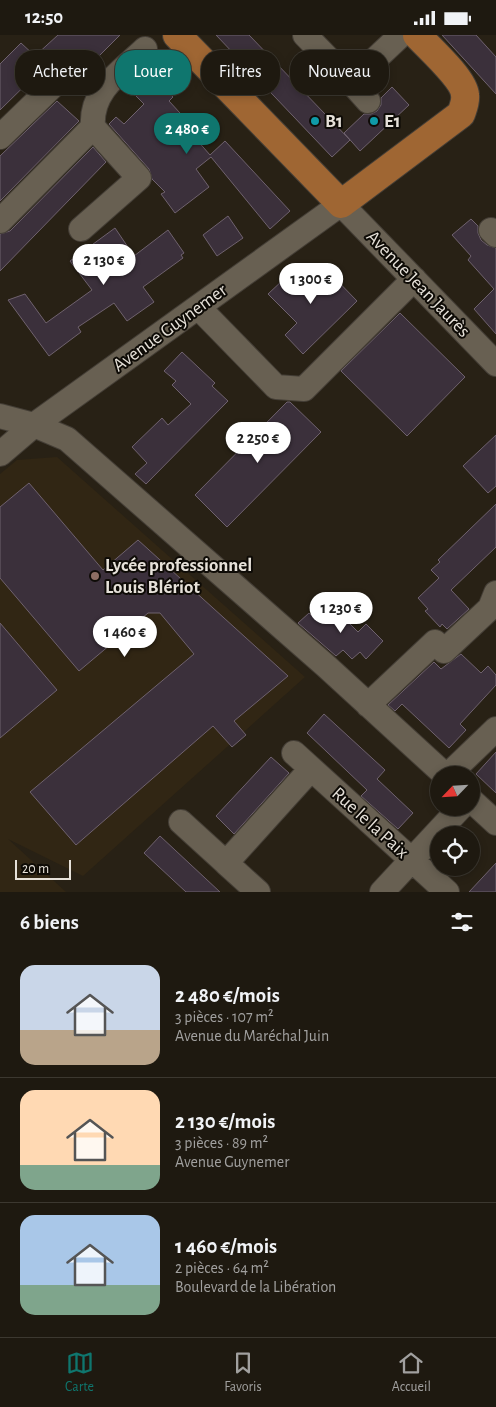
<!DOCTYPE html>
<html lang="fr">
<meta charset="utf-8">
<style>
body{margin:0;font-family:"Alegreya Sans",sans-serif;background:#262219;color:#f1f3f6;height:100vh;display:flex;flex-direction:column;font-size:19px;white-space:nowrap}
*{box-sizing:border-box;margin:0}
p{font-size:16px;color:#a1a09f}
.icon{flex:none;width:28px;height:28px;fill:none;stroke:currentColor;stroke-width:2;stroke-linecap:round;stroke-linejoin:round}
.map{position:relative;height:857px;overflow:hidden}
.sheet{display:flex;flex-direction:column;background:#1e1910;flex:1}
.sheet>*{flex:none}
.top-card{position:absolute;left:15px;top:15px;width:466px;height:45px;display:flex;gap:10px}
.needle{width:32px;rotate:245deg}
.controls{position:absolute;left:430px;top:731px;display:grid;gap:10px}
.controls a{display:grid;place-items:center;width:50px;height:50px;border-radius:50%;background:#1e1910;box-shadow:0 2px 8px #0003,0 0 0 1px #3c3830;font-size:25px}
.scale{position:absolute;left:15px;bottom:12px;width:56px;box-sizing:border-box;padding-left:5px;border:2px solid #e6e1d9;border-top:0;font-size:14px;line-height:18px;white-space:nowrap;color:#e6e1d9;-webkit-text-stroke:4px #0e0b06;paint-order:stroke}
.price{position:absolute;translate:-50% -42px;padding:0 11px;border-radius:18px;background:#fff;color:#222;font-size:16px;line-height:32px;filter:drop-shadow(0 1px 2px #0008)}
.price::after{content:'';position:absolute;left:50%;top:30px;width:15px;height:11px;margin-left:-8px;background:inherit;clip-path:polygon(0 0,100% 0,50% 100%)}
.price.selected{background:#0f766e;color:#fff}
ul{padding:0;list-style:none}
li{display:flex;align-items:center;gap:15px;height:125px;padding:0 20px}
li+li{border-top:1px solid #3c3830}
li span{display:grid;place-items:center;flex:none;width:140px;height:100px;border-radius:15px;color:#555}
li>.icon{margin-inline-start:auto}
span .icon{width:60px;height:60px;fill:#fffc;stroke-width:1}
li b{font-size:21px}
h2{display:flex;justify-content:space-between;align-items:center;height:60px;padding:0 20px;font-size:21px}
.pill{padding:0 18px;border-radius:20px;background:#1e1910;box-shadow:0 2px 8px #0003,0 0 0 1px #3c3830;font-size:18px;line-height:45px}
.pill.selected{background:#0f766e;color:#fff}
.status{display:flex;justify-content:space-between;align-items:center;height:35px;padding:0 25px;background:#1e1910;direction:ltr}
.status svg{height:14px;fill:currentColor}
.menu{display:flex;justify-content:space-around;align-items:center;height:70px;border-top:1px solid #3c3830;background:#1e1910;font-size:14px;color:#a1a09f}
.menu a{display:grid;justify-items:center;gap:2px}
.menu .selected{color:#0f766e}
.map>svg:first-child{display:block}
.built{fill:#312614}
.building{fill:#3b303b;stroke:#6f626e}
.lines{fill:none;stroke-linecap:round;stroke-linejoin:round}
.minor-casing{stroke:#443e36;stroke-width:26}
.major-casing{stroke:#443e36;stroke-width:30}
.minor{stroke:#686052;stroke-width:24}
.major{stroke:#9f6633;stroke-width:28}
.culture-dot{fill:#0f9aa8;stroke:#0e0b06;stroke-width:2}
.education-dot{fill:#8d6e63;stroke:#0e0b06;stroke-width:2}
.labels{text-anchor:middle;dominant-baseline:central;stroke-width:4;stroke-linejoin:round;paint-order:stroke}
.poi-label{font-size:19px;font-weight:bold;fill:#e6e1d9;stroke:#0e0b06;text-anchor:start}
.street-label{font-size:19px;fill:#e6e1d9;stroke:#0e0b06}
</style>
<div class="status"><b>12:50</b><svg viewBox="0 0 49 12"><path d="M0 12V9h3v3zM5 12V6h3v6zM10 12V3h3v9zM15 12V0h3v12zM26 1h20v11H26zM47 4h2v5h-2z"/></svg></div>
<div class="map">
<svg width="496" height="857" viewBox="0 0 496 857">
<rect width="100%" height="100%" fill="#282115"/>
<path class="built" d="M57 422 305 642 83 841 8 804 66 857H0V439L17 425Z"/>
<path class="building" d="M58 0H120L90 30 99 38 90 51 57 19 0 75V29L21 8 35 21Z
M216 0H249L350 105 332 122Z
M442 0H476L496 22V59Z
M151 38 173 62 169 66 191 90 190 91 193 95 190 97 210 120 225 106 290 176 270 194 211 122 196 134 209 152 175 178 161 159 165 157 152 144 149 134 109 89 116 82 124 89 144 69 131 56Z
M392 52 409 70 360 116 344 98 364 79H371L377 76 381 70V63Z
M57 66 79 86 0 166V121Z
M93 112 106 127 0 236V199L10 196Z
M228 181 243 203 217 221 203 200Z
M471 184 478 191V198L481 205 487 210 496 213V299L474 274 494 254 468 225 471 221 452 200Z
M115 193 134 221 168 195 184 218 181 220 183 223 143 252 154 267 127 286 114 268 78 292 81 297 49 321 8 265 25 259 46 288 92 255 70 226Z
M299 230 313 244 325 233 357 266 303 319 285 300 297 288 268 259Z
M400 278 465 342 407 401 341 336Z
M182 317 215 348 212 351 228 366 146 449 135 439 147 428 132 412 162 383 168 390 191 369 172 350 176 346 164 336Z
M287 367H290L321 397 227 492 195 460Z
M496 400V451L488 458 463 431Z
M29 448 103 535 138 505 288 641 234 686 246 700 232 712 213 691 76 810 30 757 194 619 160 578H148L79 636 0 543V472Z
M496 469V512L451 555 469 574 447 594 442 589 440 592 425 576 428 574 418 563 439 543 431 535 440 527 438 525Z
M329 568 358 597 366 589 383 606 366 624 360 617 352 624 343 615 336 621 298 588 309 578 314 583Z
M0 588 57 655 0 703Z
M461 619 481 638 488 631 496 640V650L460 689 466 695 449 713 402 669 395 676 388 670 434 627 441 634Z
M324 679 385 735 377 744 413 778 398 794 361 761 367 755 307 698Z
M496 717V758L476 739Z
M271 722 289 738 234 799 216 781Z
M160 801 220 857H186L144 818Z
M496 828V857H469Z"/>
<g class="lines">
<g class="minor-casing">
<path id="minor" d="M305 0 351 47 401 0
M351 47 368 66
M0 102 61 43
M0 186 93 92
M81 194 139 143 93 92C90 55 121 37 145 14
M491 195 496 200
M199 273 276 352 304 354 414 244
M0 381 34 390 67 404 326 631 445 740
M0 419 34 390 341 169 496 329
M368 670 435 607 444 616 490 573 496 558
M294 718 447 857
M448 740 496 694
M471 765 496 788
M181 787 226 828
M258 857 226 828 311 734
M382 857 461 772"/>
</g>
<g class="major-casing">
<path id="major" d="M177 0 341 169 461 79C463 73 466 67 465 60 464 44 429 13 417 0"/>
</g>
<use href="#minor" class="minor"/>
<use href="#major" class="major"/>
</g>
<g class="culture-dot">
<circle cx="315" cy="86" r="5"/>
<circle cx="374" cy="86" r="5"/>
</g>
<circle class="education-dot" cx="95" cy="541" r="5"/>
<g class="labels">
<g class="poi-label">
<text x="325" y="86">B1</text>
<text x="384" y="86">E1</text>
<text x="105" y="530">Lycée professionnel<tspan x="105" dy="22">Louis Blériot</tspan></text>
</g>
<g class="street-label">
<text transform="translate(418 249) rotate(46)">Avenue Jean Jaurès</text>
<text transform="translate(170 293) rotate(-36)">Avenue Guynemer</text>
<text transform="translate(370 788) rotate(42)">Rue le la Paix</text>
</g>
</g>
</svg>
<div class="controls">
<a><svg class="needle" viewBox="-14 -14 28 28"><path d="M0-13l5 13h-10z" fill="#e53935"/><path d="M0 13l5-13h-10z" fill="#a1a09f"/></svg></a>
<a><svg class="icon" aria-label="locate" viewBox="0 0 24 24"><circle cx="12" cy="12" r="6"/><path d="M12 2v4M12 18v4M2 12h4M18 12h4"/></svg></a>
</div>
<div class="scale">20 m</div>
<b class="price selected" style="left:187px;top:120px">2 480 €</b>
<b class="price" style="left:104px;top:251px">2 130 €</b>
<b class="price" style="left:311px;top:270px">1 300 €</b>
<b class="price" style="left:258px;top:429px">2 250 €</b>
<b class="price" style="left:341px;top:599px">1 230 €</b>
<b class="price" style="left:125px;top:623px">1 460 €</b>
<div class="top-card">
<a class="pill">Acheter</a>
<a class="pill selected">Louer</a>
<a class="pill">Filtres</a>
<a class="pill">Nouveau</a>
</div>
</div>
<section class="sheet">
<h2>6 biens<svg class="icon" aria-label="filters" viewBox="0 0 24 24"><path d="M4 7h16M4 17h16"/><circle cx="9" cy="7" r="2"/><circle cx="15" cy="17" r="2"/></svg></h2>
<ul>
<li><span style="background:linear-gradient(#c9d6e8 65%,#b9a48a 0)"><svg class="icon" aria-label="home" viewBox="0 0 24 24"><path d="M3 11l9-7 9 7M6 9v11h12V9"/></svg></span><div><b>2 480 €/mois</b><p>3 pièces · 107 m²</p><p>Avenue du Maréchal Juin</p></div></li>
<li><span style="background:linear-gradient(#ffd9b3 75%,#7fa58c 0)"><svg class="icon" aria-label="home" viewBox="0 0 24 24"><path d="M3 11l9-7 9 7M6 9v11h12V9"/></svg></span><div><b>2 130 €/mois</b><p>3 pièces · 89 m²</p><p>Avenue Guynemer</p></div></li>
<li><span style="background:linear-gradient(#a9c7e8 70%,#7fa58c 0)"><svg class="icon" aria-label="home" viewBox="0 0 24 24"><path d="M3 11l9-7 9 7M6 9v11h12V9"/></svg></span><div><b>1 460 €/mois</b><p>2 pièces · 64 m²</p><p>Boulevard de la Libération</p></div></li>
</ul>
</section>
<nav class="menu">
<a class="selected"><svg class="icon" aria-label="map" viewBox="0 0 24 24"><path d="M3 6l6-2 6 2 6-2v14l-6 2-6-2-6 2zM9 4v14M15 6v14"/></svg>Carte</a>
<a><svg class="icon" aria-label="saved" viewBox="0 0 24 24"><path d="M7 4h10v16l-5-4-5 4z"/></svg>Favoris</a>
<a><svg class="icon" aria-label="home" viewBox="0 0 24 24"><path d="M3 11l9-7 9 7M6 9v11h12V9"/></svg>Accueil</a>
</nav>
